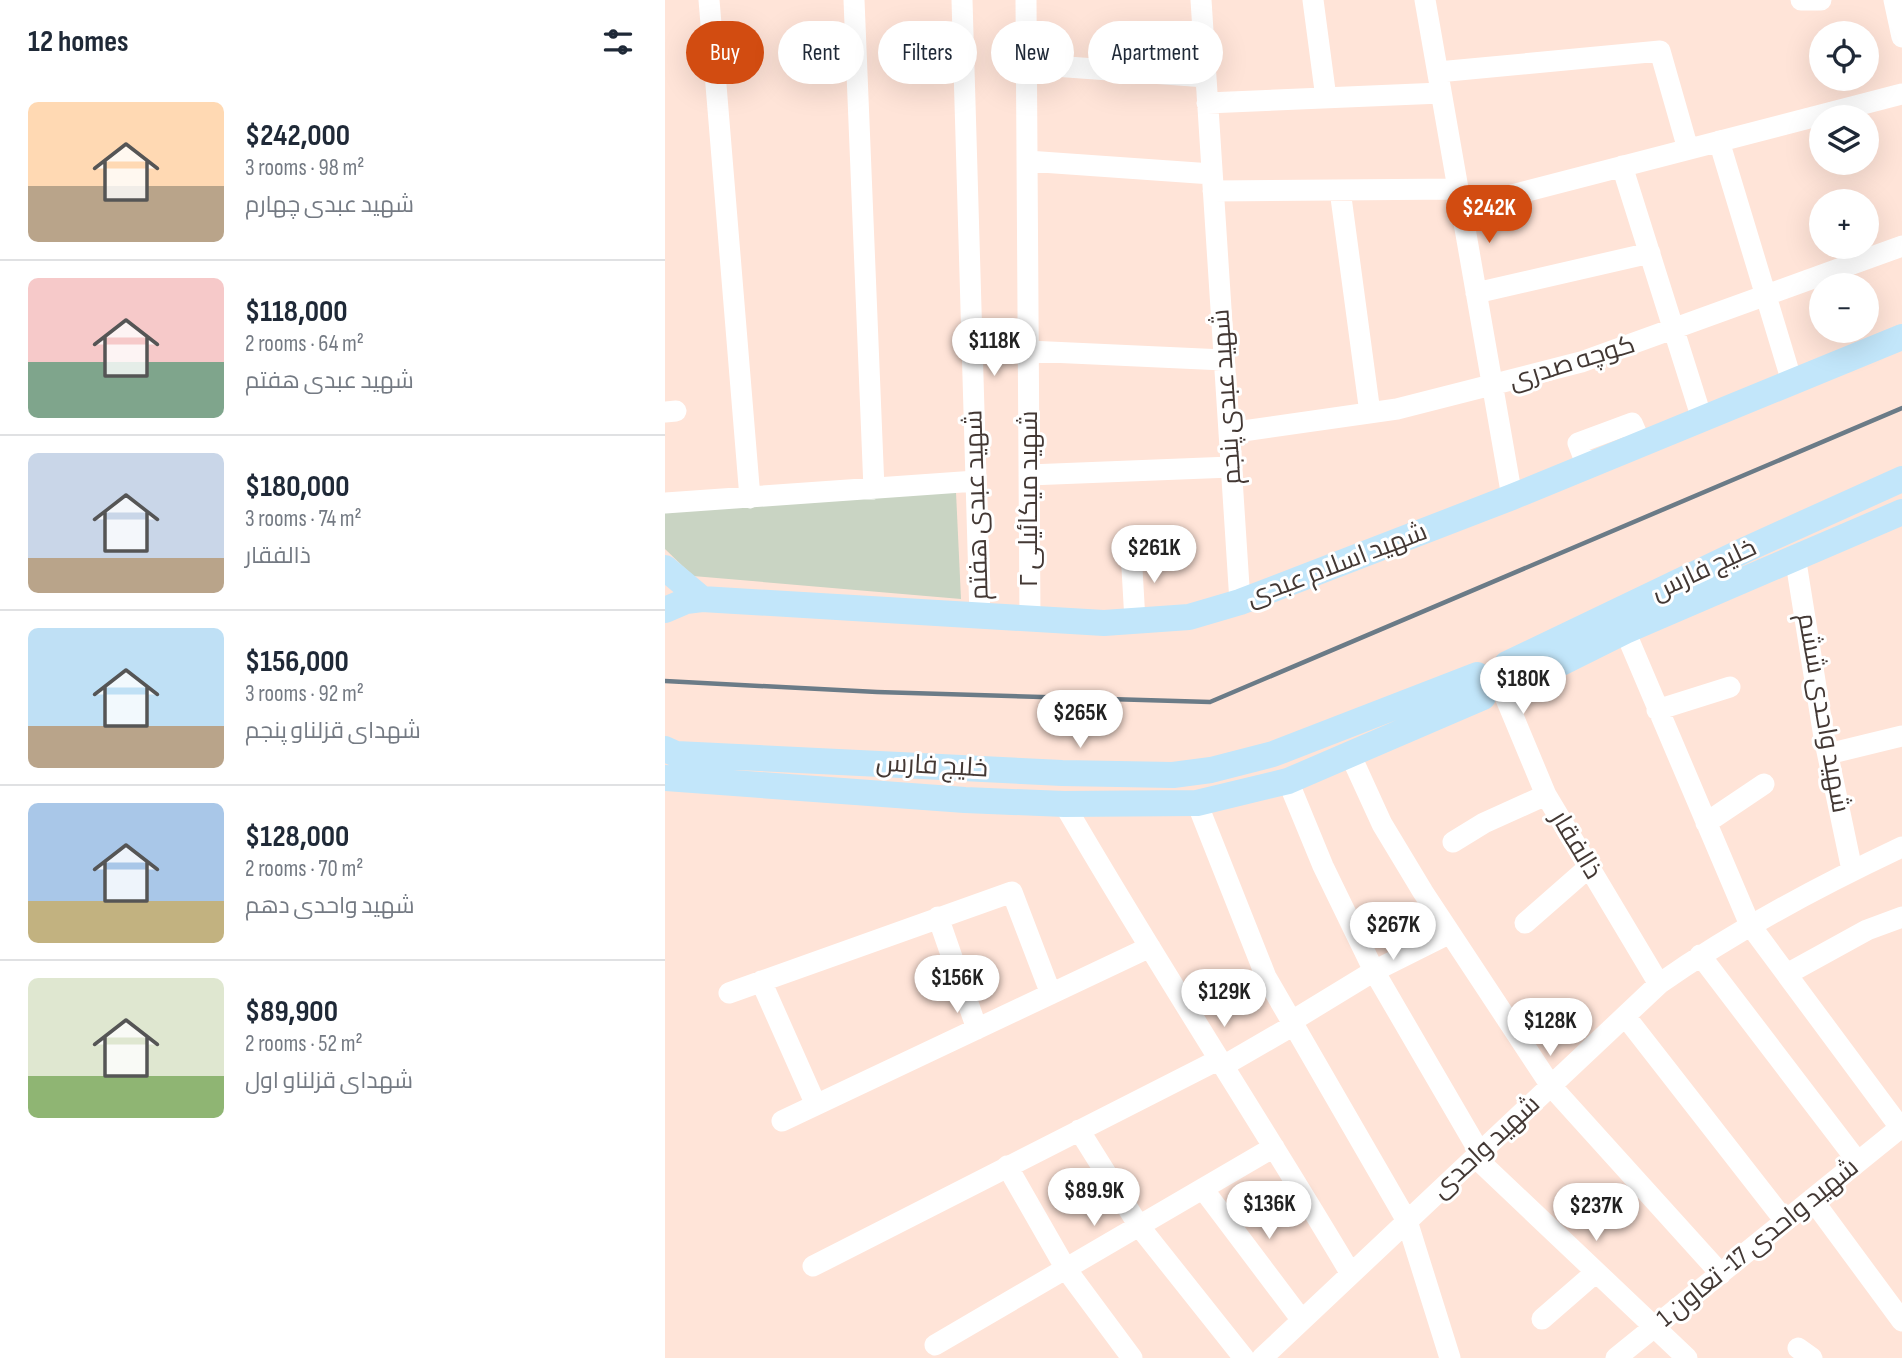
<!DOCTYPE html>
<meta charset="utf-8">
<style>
body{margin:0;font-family:"Sofia Sans Condensed",Cairo,sans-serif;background:#f6f6f7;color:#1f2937;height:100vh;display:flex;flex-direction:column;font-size:26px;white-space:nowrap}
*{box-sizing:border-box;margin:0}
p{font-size:23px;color:#747a83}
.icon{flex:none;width:38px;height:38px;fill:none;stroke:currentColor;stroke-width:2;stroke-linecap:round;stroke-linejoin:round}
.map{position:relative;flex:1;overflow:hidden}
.drawer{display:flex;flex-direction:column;background:#fff;width:665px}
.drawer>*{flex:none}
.top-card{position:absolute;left:21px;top:21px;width:665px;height:63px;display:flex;gap:14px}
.buttons{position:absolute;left:1144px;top:21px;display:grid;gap:14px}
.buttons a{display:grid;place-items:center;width:70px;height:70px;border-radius:50%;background:#fff;box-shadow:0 7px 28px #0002;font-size:35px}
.price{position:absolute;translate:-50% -60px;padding:0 16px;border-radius:24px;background:#fff;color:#222;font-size:23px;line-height:46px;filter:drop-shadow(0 2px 4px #0008)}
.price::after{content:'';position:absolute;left:50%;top:42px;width:21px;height:16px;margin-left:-10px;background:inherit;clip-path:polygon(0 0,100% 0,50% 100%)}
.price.on{background:#d24c11;color:#fff}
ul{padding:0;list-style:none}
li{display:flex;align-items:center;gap:21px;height:175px;padding:0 28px}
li+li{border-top:2px solid #e0e1e3}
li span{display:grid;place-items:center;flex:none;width:196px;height:140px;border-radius:10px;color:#555}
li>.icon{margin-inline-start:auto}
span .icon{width:84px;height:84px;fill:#fffc;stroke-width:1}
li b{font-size:30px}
h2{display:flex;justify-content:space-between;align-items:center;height:84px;padding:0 28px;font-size:30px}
.chip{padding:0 24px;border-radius:32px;background:#fff;box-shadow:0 7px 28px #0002;font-size:24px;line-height:63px}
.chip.on{background:#d24c11;color:#fff}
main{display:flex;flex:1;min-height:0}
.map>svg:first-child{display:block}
.green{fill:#c9d4c3}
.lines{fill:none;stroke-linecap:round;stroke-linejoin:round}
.stream{stroke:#6b7b87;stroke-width:4.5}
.minor{stroke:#fff;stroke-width:21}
.major{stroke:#c2e6fa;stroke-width:26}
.labels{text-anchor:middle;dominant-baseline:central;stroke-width:6;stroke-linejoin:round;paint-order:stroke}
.street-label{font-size:26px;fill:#433834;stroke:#fff}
</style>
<main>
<section class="drawer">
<h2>12 homes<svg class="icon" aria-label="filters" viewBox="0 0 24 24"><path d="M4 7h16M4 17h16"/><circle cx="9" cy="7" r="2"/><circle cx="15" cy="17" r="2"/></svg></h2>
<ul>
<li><span style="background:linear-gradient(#ffd9b3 60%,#b9a48a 0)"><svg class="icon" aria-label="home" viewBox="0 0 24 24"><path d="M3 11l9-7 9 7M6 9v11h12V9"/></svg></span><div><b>$242,000</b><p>3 rooms · 98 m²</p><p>شهید عبدی چهارم</p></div></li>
<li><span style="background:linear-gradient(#f6c9c9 60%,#7fa58c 0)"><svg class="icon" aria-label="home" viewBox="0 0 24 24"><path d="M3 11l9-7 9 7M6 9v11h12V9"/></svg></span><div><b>$118,000</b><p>2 rooms · 64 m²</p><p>شهید عبدی هفتم</p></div></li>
<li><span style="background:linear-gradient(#c9d6e8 75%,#b9a48a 0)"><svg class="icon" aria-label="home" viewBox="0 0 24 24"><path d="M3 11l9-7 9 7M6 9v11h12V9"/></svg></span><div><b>$180,000</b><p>3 rooms · 74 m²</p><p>ذالفقار</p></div></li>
<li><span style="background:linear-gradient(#bfe0f5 70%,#b9a48a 0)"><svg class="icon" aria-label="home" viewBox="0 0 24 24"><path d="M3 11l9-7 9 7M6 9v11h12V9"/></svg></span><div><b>$156,000</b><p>3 rooms · 92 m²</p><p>شهدای قزلناو پنجم</p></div></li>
<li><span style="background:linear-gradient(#a9c7e8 70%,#c2b280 0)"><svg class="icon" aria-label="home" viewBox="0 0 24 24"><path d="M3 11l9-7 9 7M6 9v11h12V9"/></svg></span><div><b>$128,000</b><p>2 rooms · 70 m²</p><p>شهید واحدی دهم</p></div></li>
<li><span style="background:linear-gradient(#dfe7d0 70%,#8fb573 0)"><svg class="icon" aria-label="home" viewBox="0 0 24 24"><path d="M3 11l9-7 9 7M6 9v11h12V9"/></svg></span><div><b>$89,900</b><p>2 rooms · 52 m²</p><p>شهدای قزلناو اول</p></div></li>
</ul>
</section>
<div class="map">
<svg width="1237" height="1358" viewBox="0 0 1237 1358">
<rect width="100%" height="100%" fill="#ffe4d8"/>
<path class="green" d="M291 492 296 599 28 576 0 549V506Z"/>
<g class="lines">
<path class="stream" d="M0 681 212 692 545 702 1237 408"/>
<path class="minor" d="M44 0 85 498
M189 0 209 489
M297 0 315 617
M361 0 365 620
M536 0 575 602
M648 0 661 98
M760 0 847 497
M1136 0H1156
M1229 0 1237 37
M361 64 541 77
M773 72 995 51 1023 149
M542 103 776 93
M1054 141 1127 382
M362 161 547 174
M957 166 1037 419
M675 190 705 413
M548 191 793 189
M797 208 1237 94
M811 293 985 253
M363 351 559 360
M0 412 11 411
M564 433 732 409 916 362 1237 246
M922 466 913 443 967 423 976 444
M364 475 566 467
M0 503 311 481
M466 551 470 621
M1130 556 1159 737 1187 870
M960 631 1085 925 1237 1130
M841 699 881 795 994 984
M992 710 1065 687
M685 754 717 824 758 892 886 1086 1056 1274
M1163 754 1237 736
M623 781 658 866 709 971 815 1153
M532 803 601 977 742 1221 785 1358
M399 804C491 963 592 1116 686 1274
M1041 823 1099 784
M788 842 819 823 881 795
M273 917 312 1029
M860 923 924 867
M1035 955 1193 1162
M1122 974 1202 930 1237 917
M96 981 151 1105
M64 993 347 892 386 994
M960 1016 1120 1221
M627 1021 709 971 785 933
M558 1066 629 1025
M117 1121 485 947
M414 1130 474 1226 579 1358
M810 1157 1022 1358
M342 1166 401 1269 467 1358
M538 1189 636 1319
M1147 1199 1237 1321
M148 1266 553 1060
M877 1319 931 1272
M270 1345 609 1147
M1133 1348 1147 1358
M597 1358 994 984C1071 930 1152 887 1237 847
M951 1358 1235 1128"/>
<path class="major" d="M0 568 37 599
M0 610 21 601 37 599 439 623 524 617 575 602 847 497 1237 337
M842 664 1082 549 1237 479
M852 685 960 631 1237 512
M0 749 11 754 397 773 508 775 546 770 608 754 812 675
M0 778 300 800 399 804 532 803 623 781 818 697"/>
</g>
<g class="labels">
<g class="street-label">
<text transform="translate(907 363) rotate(-17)">کوچه صدری</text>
<text transform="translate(562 397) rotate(-94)">شهید عبدی پنجم</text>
<text transform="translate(364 499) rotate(-90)">شهید میکائیلی ۲</text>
<text transform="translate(312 505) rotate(-92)">شهید عبدی هفتم</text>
<text transform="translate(672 565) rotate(-21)">شهید اسلام عبدی</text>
<text transform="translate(1039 570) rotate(-25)">خلیج فارس</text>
<text transform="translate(1158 713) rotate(80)">شهید واحدی ششم</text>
<text transform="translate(267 766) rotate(3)">خلیج فارس</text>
<text transform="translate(911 845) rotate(59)">ذالفقار</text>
<text transform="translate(821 1147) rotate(-43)">شهید واحدی</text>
<text transform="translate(1093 1243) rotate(-39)">شهید واحدی 17- تعاون 1</text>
</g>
</g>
</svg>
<div class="buttons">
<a><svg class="icon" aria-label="locate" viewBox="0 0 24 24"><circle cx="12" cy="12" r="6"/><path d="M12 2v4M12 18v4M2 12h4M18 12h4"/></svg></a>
<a><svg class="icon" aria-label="layers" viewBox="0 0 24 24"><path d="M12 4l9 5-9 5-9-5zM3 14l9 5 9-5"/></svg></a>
<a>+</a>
<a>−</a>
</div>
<b class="price on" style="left:824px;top:245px">$242K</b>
<b class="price" style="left:329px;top:378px">$118K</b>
<b class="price" style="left:489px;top:585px">$261K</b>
<b class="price" style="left:858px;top:716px">$180K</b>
<b class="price" style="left:415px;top:750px">$265K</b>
<b class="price" style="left:728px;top:962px">$267K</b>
<b class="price" style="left:292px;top:1015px">$156K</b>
<b class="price" style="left:559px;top:1029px">$129K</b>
<b class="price" style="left:885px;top:1058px">$128K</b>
<b class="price" style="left:429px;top:1228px">$89.9K</b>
<b class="price" style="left:604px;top:1241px">$136K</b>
<b class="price" style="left:931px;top:1243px">$237K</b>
<div class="top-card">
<a class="chip on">Buy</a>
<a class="chip">Rent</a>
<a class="chip">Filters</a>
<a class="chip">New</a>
<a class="chip">Apartment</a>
</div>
</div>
</main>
